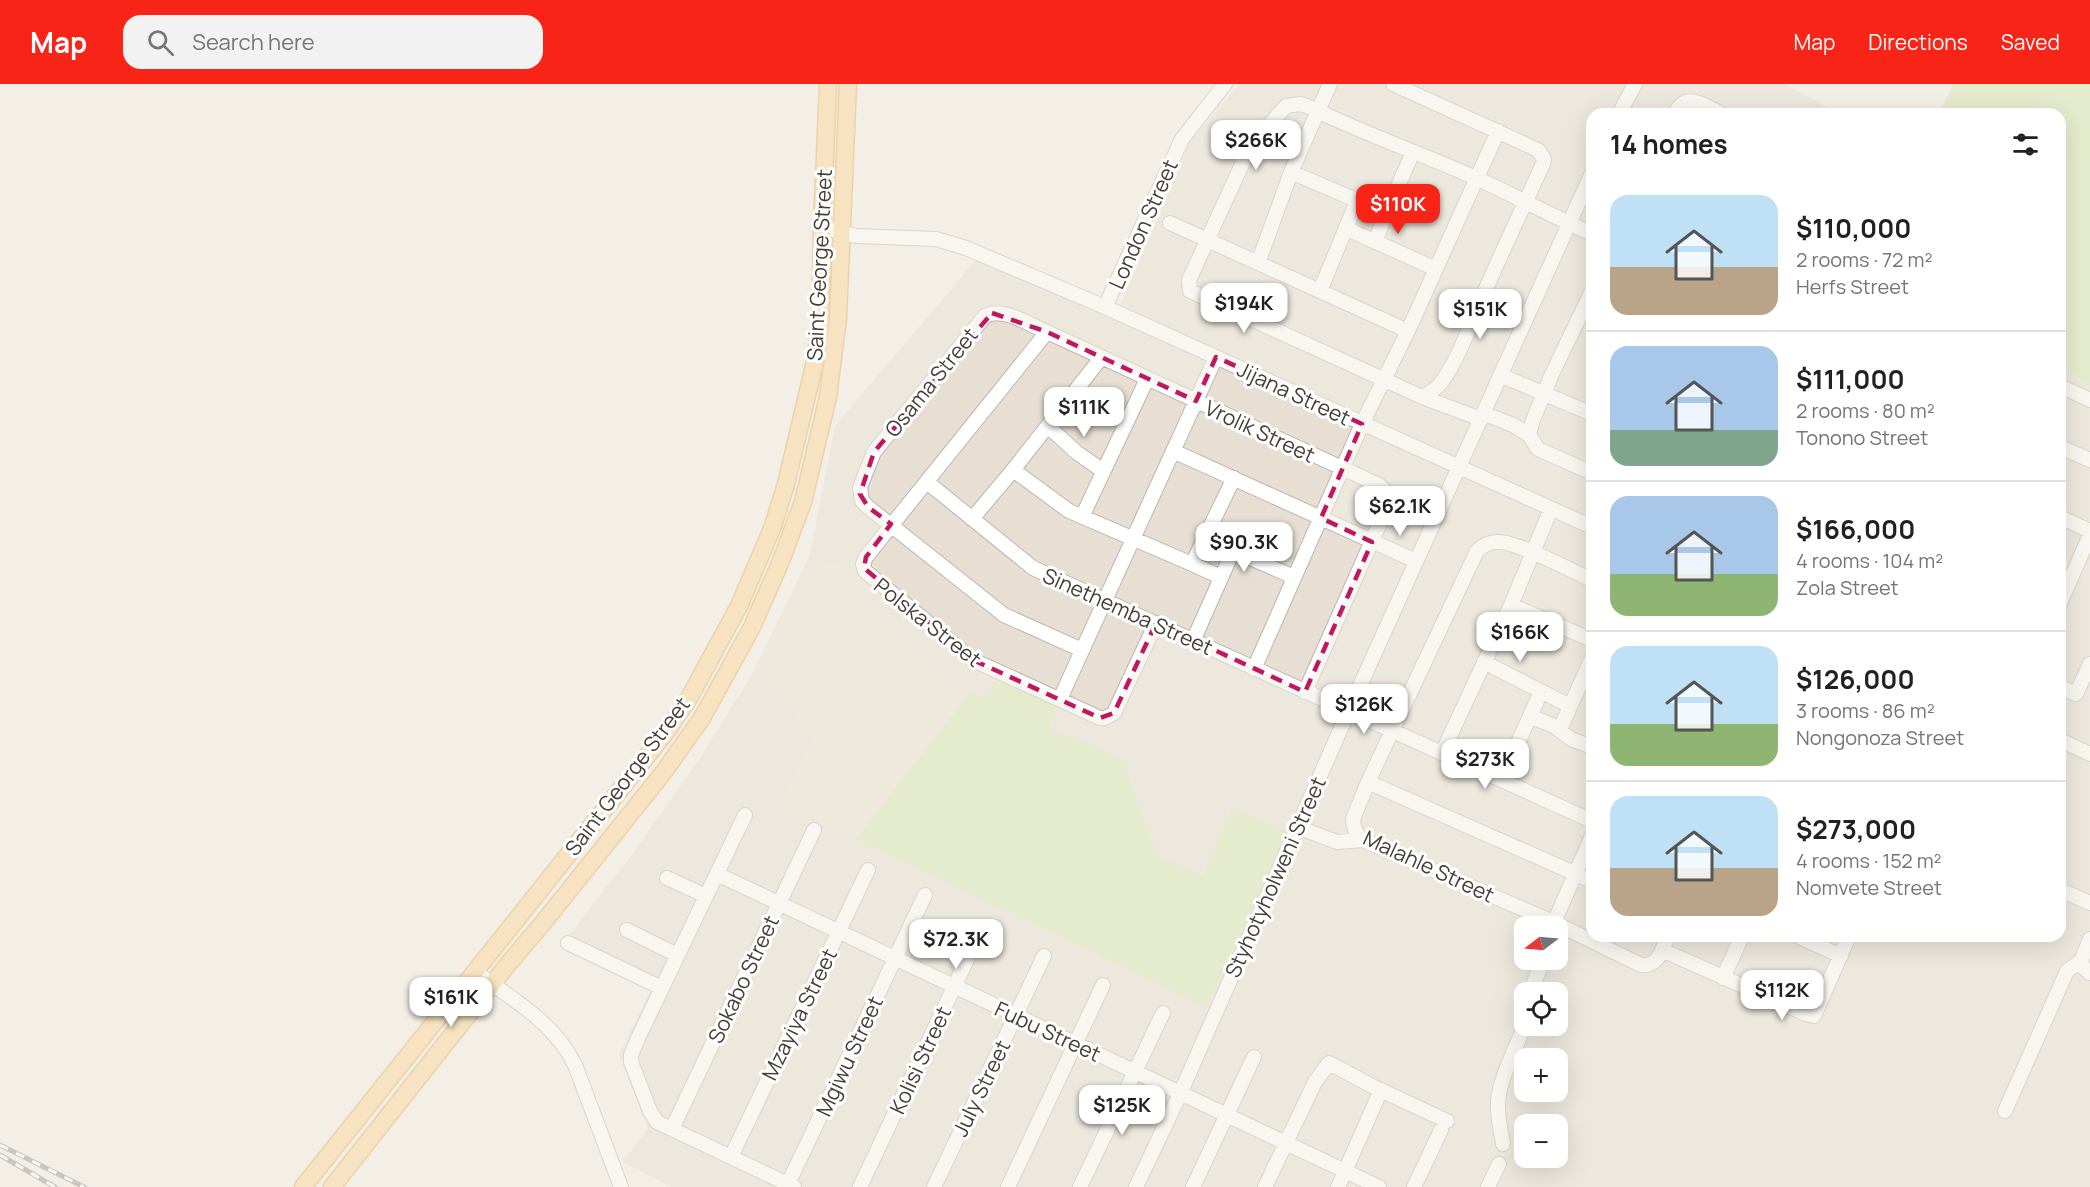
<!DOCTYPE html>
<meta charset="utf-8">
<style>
body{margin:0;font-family:Manrope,sans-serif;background:#f2f2f2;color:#202124;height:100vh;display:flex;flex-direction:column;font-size:22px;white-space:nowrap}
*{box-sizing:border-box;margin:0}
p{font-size:20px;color:#757577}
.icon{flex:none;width:33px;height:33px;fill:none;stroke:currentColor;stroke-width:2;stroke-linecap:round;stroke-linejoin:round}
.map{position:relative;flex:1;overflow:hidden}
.details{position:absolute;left:1586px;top:24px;width:480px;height:834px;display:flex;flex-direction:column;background:#fff;border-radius:18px;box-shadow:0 6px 24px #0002}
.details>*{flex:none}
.needle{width:39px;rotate:254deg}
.fabs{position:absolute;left:1514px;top:832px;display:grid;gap:12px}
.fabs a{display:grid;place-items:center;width:54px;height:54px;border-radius:12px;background:#fff;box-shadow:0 6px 24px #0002;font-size:30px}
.price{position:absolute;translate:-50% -51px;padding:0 14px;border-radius:12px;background:#fff;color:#222;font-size:20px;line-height:39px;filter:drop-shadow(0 2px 3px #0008)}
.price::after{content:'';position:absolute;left:50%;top:36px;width:18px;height:14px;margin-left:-9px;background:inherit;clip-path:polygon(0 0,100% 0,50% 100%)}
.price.active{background:#f82418;color:#fff}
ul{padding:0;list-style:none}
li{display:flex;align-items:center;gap:18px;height:150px;padding:0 24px}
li+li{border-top:2px solid #e0e0e0}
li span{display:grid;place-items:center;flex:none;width:168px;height:120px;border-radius:18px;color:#555}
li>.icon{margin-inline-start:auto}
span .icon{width:72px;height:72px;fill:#fffc;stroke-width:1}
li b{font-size:26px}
h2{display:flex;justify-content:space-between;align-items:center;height:72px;padding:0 24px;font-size:26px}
header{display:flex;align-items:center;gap:36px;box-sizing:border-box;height:84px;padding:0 30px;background:#f82418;color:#fff}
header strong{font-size:28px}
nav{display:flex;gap:33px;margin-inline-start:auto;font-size:21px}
.search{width:420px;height:54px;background:#f2f2f2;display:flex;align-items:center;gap:15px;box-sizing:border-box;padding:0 21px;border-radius:18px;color:#757577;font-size:22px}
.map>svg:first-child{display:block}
.residential{fill:#e7dfd4;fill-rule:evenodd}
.education{fill:#ece1d0}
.green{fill:#d4e7af}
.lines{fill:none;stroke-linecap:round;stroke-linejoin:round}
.minor-casing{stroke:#beb5a9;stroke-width:16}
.major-casing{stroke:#e3b065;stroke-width:19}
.minor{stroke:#fff;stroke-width:14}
.major{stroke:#fdd595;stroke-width:16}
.rail-casing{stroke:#969696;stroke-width:5}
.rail{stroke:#fff;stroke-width:3;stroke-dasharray:9;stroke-linecap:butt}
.marked{fill:none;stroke:#c2185b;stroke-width:4.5;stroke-dasharray:12 8;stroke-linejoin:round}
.labels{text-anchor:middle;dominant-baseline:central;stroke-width:6;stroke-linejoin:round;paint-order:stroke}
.street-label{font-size:21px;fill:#463e36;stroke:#fff}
</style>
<header>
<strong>Map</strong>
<div class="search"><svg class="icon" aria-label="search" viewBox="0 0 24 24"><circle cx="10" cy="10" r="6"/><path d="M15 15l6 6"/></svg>Search here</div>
<nav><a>Map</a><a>Directions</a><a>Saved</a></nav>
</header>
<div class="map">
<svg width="2090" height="1103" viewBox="0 0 2090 1103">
<rect width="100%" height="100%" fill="#f3eee6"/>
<path class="residential" d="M1239 0H1785L1839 30H1592V852H2060V278L2090 293V1103H672L623 1078 648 1044 619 971 652 904 561 861 628 776 698 677 756 584 810 471 835 342 976 176 1115 234 1189 60ZM1524 843H1557V876H1524ZM1524 909H1557V942H1524ZM1524 975H1557V1008H1524ZM1524 1041H1557V1074H1524Z"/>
<path class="education" d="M840 479 874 506 859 521 950 599 970 609 856 755 782 719 815 654 756 584 803 485Z"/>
<path class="green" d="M1953 0H2090V302L2070 285 2060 280V30H1939Z
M996 595 1057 623 1048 643 1123 676 1158 773 1203 792 1232 724 1286 747 1256 816 1206 923 1082 862 856 755 970 609 985 615Z"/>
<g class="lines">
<g class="minor-casing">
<path id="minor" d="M1393 0 1538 66 1544 75 1543 80C1522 125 1501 170 1481 216 1469 242 1460 272 1443 296 1438 303 1431 309 1422 313L1190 207 1189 196 1250 63 1286 22 1300 20 1307 22C1362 49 1420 69 1476 94 1515 112 1553 132 1592 150
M1619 30 1635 0
M1675 30C1686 6 1704 22 1722 30
M1291 88 1386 129
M1170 139 1408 247
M822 143 856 152 936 155 966 164 1105 223 1592 443
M1347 145 1436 185
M1375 158 1386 129 1413 68
M1258 179 1291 88 1330 0
M1320 207 1357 117
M1592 207 1552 290 1533 336 1529 351 1538 365 1592 389
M1105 223 1182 55 1225 0
M1047 248 866 473 863 480 865 487 973 576 1100 634H1105L1114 629 1156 539
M1500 291 1592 330
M2060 302 2090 316
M1422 313 1481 335
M1483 329 1513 341 1529 351
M1048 342 1076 368 1103 387
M2060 363 2090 376
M1173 367 1416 477
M1013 386 1069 427 1192 480 1234 394
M927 398 1033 484 1592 737
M1082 433 1147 295
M2060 433 2090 447
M972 435 1013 386 1101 274
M1206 455 1294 493
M1192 480 1221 493
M1592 496C1574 488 1514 456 1498 458 1489 458 1483 461 1477 467L1368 698 1353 735C1353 744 1356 750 1363 756L1553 838 1641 881C1659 883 1662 865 1668 852
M2060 519 2090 451
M1511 521 1592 556
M1193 557 1233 467
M1082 566 1004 531 868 423 862 417 860 403 874 368 985 232C1002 222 1030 241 1047 248L1379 401C1387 407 1390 413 1387 423L1305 608
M1484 578 1564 619H1571
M1254 585 1362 340 1408 247 1498 47
M2060 603 2076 610 2090 580
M1060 615 1216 273
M1530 632 1554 642 1571 655 1592 663
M1560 645 1592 574
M2060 656 2090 670
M1442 669 1511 521 1551 425
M1501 696 1541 608
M1368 698 1592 797
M745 731 639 952 631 971V978L650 1027 657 1038 794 1103
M1297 743 1337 758 1363 756
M717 790 1379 1103
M667 794 706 812
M2060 806 2090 819
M1552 843 1592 752
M627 846 677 871
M1797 852 1841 872
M2090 855 2081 877 2084 884 2090 889
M568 859 662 904
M1662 866 1806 930 1814 932 1849 852
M474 887C511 914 555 939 575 981L621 1103
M1723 894 1742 852
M1531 909 1534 898 1544 876
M2005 1027 2067 887 2081 877
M672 1045 814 746
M1503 1060C1501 1046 1497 1032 1498 1018 1500 992 1516 966 1524 942
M731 1073 868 786
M788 1100 925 811
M860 1103 979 850
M934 1103 1044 872
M1008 1103 1103 901
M1080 1103 1163 929
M1136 1103 1180 1010 1349 626 1592 89
M1193 1103 1254 973
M1265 1103 1315 998 1329 979 1374 1003 1447 1037
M1338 1103 1381 1006
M1414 1103 1441 1046
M1488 1103 1499 1080"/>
</g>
<g class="major-casing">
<path id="major" d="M303 1103 667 647 689 614 739 522 773 442 786 400 814 282 820 243 822 143 828 0
M332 1103 509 879 542 840 663 689 702 634 752 543 781 477 803 418 828 313 838 234 848 0"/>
</g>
<use href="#minor" class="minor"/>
<use href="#major" class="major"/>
<g class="rail-casing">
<path id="rail" d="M0 1061 84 1103
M0 1071 55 1103"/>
</g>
<use href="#rail" class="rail"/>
</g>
<path d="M0 0H2090V1103H0ZM992 229 1047 248 1196 317 1216 273 1362 340 1321 434 1372 458 1305 608 1156 539 1114 629 1100 634 973 576 864 484 866 473 891 440 868 423 860 410 874 368Z" fill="#f3eee6" fill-opacity=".55" fill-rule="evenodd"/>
<path class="marked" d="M992 229 1047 248 1196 317 1216 273 1362 340 1321 434 1372 458 1305 608 1156 539 1114 629 1100 634 973 576 864 484 866 473 891 440 868 423 860 410 874 368Z"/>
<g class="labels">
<g class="street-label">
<text transform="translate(1143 140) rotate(-66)">London Street</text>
<text transform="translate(819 181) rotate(-87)">Saint George Street</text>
<text transform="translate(931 298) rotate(-51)">Osama Street</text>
<text transform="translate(1294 309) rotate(25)">Jijana Street</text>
<text transform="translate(1260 347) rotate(25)">Vrolik Street</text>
<text transform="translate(1128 527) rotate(24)">Sinethemba Street</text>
<text transform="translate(928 538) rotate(38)">Polska Street</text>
<text transform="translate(627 692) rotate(-53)">Saint George Street</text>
<text transform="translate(1429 782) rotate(25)">Malahle Street</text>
<text transform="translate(1275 793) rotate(-66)">Styhotyholweni Street</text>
<text transform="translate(743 895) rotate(-65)">Sokabo Street</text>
<text transform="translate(799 930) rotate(-64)">Mzayiya Street</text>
<text transform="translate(1048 947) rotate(25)">Fubu Street</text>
<text transform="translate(849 972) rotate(-65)">Mgiwu Street</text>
<text transform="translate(920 976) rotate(-65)">Kolisi Street</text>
<text transform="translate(981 1004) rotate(-64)">July Street</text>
</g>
</g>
</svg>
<div class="fabs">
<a><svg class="needle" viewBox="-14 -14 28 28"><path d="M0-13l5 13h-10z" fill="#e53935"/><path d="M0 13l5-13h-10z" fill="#757577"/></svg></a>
<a><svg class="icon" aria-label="locate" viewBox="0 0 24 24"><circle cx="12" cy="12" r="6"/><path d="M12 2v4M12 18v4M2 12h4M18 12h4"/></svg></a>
<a>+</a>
<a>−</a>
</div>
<b class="price" style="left:1256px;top:87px">$266K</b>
<b class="price active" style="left:1398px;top:151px">$110K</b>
<b class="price" style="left:1244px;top:250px">$194K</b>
<b class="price" style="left:1480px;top:256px">$151K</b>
<b class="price" style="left:1084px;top:354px">$111K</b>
<b class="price" style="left:1400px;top:453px">$62.1K</b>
<b class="price" style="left:1244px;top:489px">$90.3K</b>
<b class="price" style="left:1520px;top:579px">$166K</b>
<b class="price" style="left:1364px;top:651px">$126K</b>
<b class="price" style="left:1485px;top:706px">$273K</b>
<b class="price" style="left:956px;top:886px">$72.3K</b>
<b class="price" style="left:1782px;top:937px">$112K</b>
<b class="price" style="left:451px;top:944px">$161K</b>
<b class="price" style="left:1122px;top:1052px">$125K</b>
<section class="details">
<h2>14 homes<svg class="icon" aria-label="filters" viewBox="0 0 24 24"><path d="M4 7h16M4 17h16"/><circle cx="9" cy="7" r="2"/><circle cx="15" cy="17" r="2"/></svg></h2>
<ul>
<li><span style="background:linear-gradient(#bfe0f5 60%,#b9a48a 0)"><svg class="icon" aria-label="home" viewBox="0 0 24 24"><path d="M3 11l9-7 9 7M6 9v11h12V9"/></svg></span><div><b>$110,000</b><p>2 rooms · 72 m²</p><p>Herfs Street</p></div></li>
<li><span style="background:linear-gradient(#a9c7e8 70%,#7fa58c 0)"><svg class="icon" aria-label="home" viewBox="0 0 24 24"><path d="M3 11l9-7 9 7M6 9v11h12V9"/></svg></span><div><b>$111,000</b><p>2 rooms · 80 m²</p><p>Tonono Street</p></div></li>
<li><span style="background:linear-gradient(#a9c7e8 65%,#8fb573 0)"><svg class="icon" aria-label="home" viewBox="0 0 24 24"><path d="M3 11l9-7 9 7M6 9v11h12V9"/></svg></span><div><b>$166,000</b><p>4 rooms · 104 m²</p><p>Zola Street</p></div></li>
<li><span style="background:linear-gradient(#bfe0f5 65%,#8fb573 0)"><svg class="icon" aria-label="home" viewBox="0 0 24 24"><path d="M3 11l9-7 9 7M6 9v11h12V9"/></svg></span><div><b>$126,000</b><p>3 rooms · 86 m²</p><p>Nongonoza Street</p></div></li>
<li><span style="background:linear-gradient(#bfe0f5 60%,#b9a48a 0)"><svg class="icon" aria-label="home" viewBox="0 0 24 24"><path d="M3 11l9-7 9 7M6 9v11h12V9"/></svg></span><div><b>$273,000</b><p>4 rooms · 152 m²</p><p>Nomvete Street</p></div></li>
</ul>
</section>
</div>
